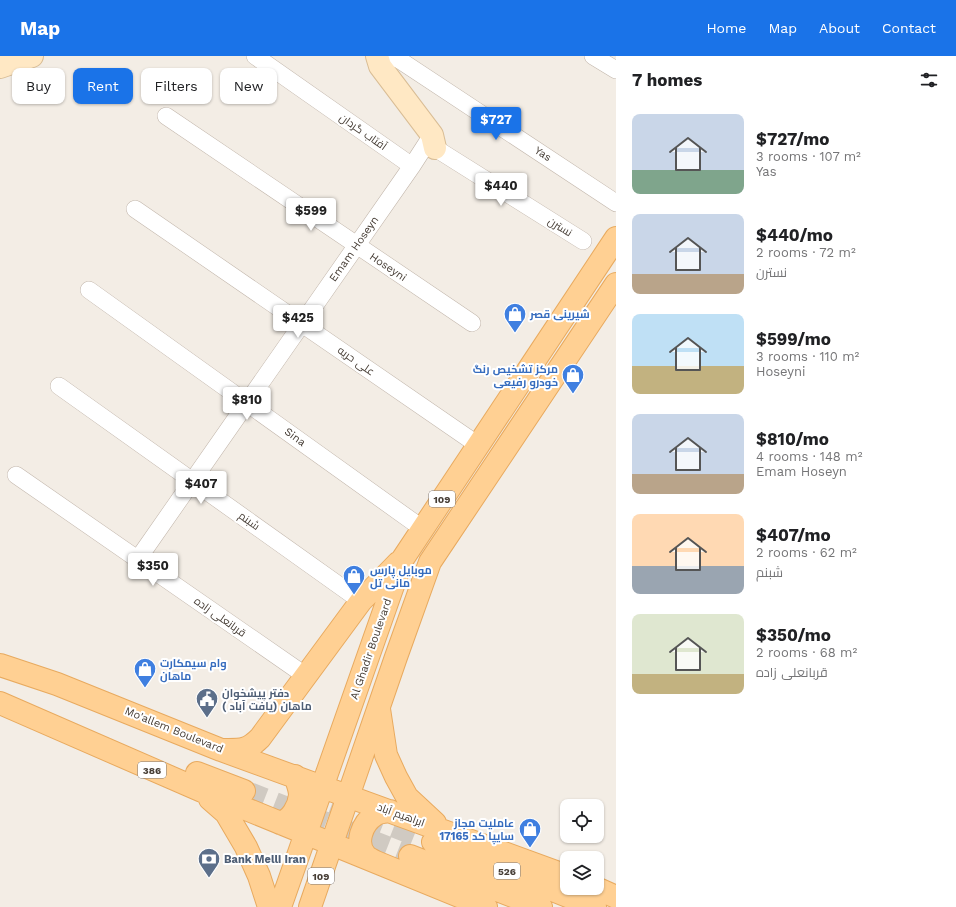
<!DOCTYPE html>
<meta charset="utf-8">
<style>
body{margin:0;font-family:"Work Sans",Cairo,sans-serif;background:#f6f6f6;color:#202124;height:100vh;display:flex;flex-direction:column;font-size:15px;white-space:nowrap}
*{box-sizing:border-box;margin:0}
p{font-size:13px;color:#757577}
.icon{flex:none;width:22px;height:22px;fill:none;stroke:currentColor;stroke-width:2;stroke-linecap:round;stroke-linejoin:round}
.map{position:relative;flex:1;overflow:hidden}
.panel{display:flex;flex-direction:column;background:#fff;width:340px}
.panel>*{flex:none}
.hud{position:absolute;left:12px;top:12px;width:380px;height:36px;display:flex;gap:8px}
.controls{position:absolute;left:560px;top:743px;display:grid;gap:8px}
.controls a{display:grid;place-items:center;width:44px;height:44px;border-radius:8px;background:#fff;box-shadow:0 1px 3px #0004;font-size:20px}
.price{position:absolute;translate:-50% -34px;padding:0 9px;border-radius:4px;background:#fff;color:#222;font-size:13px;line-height:26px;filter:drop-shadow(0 1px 2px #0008)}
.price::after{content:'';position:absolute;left:50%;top:24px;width:12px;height:9px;margin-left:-6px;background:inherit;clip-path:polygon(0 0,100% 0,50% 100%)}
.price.active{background:#1a73e8;color:#fff}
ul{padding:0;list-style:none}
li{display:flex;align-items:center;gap:12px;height:100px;padding:0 16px}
li span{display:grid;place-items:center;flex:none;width:112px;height:80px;border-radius:8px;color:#555}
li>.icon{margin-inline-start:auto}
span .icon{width:48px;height:48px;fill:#fffc;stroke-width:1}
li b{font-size:17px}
h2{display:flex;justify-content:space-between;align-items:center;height:48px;padding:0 16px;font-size:17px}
.tag{padding:0 14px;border-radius:8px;background:#fff;box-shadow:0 1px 3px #0004;font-size:14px;line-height:36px}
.tag.active{background:#1a73e8;color:#fff}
header{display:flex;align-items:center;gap:24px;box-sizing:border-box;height:56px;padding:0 20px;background:#1a73e8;color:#fff}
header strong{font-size:19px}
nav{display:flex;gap:22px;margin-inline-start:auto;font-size:14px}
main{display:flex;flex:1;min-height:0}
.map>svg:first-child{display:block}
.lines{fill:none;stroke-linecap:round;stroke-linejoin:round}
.primary-tunnel{stroke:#d0cac2;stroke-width:22;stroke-dasharray:22 11;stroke-linecap:butt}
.street-casing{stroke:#c2b6ab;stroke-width:18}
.secondary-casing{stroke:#d9bd95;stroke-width:24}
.primary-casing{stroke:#e8aa5f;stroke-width:24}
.street{stroke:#fff;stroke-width:17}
.secondary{stroke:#ffe8c4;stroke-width:22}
.primary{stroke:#ffd093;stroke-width:22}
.labels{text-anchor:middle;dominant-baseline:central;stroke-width:4;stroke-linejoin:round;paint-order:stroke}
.shield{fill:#fff;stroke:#7e7772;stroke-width:1}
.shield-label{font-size:10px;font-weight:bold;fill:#463d35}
.street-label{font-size:11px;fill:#463d35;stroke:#fff}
.shop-label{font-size:11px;font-weight:bold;fill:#366cbe;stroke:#fff;text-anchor:start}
.service-label{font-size:11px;font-weight:bold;fill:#4e5e75;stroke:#fff;text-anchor:start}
</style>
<header>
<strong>Map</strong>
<nav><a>Home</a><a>Map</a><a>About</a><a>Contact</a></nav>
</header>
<main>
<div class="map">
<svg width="616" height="851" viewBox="0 0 616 851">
<rect width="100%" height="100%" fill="#f3ede5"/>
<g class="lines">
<path class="primary-tunnel" d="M302 734 418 780
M244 735 410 800"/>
<g class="street-casing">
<path id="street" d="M255 0 412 110
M388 0 398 3 616 147
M593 0 616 14
M166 60 472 267
M435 92 583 185
M135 153 478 389
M89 234 423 473
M59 330 361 545
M16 419 306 620
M138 503 412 110 432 79"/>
</g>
<g class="secondary-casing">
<path id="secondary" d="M377 0 380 10 432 79 435 92
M0 11 32 0"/>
</g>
<g class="primary-casing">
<path id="primary" d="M0 609 57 628 221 694 567 820
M0 647 202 735 486 851
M379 653 386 699 396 721 407 741 435 767
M224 694C241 694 247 695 260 682L361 545 398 507
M197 717 244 735
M210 743 226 757 246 791 259 820 269 851
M280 767C291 764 299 751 300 739 300 733 297 726 295 720
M433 786 595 851
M410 800 541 851
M374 805C372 804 368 802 366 800 354 788 362 767 375 759 379 756 385 756 390 755
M596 832 616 841
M280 851 402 504 616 182
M310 851 396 601 430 506 616 228"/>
</g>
<use href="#street" class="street"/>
<use href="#secondary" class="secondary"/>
<use href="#primary" class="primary"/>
</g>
<defs>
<g id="shop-pin" transform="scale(1.15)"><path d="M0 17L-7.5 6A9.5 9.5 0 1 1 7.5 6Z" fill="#3f7fe0" stroke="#fff"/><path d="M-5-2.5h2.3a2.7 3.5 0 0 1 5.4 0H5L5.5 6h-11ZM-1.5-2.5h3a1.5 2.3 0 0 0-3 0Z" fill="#fff"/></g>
<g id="civic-pin" transform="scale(1.15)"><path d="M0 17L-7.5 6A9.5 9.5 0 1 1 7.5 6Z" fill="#5c6f8a" stroke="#fff"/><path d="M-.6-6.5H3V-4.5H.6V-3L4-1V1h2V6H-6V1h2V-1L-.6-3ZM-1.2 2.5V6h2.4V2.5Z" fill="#fff"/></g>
<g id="bank-pin" transform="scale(1.15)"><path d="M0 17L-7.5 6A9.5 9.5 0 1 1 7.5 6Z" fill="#5c6f8a" stroke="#fff"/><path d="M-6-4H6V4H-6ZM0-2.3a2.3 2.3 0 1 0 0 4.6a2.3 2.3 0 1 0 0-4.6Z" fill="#fff"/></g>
</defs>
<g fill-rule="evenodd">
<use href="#shop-pin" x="515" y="258"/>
<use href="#shop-pin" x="573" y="319"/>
<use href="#shop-pin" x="354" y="520"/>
<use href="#shop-pin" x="145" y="613"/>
<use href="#civic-pin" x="207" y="643"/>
<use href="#shop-pin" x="530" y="773"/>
<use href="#bank-pin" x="209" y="803"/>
</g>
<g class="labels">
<g class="shield">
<rect x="429" y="435" width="26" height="16" rx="3"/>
<rect x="138" y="706" width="28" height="16" rx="3"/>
<rect x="494" y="807" width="26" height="16" rx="3"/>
<rect x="308" y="812" width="26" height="16" rx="3"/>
</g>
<g class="shield-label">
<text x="442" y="443">109</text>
<text x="152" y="714">386</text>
<text x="507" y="815">526</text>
<text x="321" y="820">109</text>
</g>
<g class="street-label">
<text transform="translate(363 76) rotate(35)">آفتاب گردان</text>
<text transform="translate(543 98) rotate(33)">Yas</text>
<text transform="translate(560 171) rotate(32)">نسترن</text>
<text transform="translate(354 193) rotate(-55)">Emam Hoseyn</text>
<text transform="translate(388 211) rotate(34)">Hoseyni</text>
<text transform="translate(356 305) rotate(35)">علی حریه</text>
<text transform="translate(295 381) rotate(36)">Sina</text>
<text transform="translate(249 465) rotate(35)">شبنم</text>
<text transform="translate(220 561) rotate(35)">قربانعلی زاده</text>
<text transform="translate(371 593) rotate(-71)">Al Ghadir Boulevard</text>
<text transform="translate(174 674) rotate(22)">Mo'allem Boulevard</text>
<text transform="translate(401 759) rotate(20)">ابراهیم آباد</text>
</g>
<g class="shop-label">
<text x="530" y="258">شیرینی قصر</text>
<text x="558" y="313" text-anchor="end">مرکز تشخیص رنگ<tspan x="558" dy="13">خودرو رفیعی</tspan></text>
<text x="370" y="514">موبایل پارس<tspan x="370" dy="13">مانی تل</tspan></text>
<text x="160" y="607">وام سیمکارت<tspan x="160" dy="13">ماهان</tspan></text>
<text x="514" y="767" text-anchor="end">عاملیت مجاز<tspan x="514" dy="13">سایپا کد 17165</tspan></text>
</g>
<g class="service-label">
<text x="222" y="637">دفتر پیشخوان<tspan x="222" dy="13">ماهان (یافت آباد )</tspan></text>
<text x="224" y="803">Bank Melli Iran</text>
</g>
</g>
</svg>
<div class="controls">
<a><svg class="icon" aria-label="locate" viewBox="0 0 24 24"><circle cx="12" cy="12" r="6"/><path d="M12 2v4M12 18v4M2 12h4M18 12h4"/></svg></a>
<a><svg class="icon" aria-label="layers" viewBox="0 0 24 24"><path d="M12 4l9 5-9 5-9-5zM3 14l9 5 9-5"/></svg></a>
</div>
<b class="price active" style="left:496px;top:85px">$727</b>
<b class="price" style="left:501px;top:151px">$440</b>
<b class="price" style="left:311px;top:176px">$599</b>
<b class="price" style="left:298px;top:283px">$425</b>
<b class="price" style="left:247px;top:365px">$810</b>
<b class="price" style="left:201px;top:449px">$407</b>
<b class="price" style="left:153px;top:531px">$350</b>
<div class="hud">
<a class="tag">Buy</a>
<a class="tag active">Rent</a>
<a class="tag">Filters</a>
<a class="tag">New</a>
</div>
</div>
<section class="panel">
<h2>7 homes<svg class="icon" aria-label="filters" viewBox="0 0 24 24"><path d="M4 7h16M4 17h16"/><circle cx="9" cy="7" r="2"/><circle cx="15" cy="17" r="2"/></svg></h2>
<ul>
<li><span style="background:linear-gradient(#c9d6e8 70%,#7fa58c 0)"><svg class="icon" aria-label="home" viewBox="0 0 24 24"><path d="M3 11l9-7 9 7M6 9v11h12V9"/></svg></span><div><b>$727/mo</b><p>3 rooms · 107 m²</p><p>Yas</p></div></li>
<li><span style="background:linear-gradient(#c9d6e8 75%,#b9a48a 0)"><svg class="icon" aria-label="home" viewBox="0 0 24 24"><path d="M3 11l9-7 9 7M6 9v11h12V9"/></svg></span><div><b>$440/mo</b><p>2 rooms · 72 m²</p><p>نسترن</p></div></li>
<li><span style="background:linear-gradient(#bfe0f5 65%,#c2b280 0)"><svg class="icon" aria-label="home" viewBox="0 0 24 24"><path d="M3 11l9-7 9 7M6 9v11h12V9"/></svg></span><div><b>$599/mo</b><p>3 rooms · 110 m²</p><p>Hoseyni</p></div></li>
<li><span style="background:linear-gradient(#c9d6e8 75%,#b9a48a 0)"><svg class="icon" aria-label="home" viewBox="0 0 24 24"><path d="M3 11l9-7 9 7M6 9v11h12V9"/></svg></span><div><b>$810/mo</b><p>4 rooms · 148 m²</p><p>Emam Hoseyn</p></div></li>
<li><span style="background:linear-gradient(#ffd9b3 65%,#9aa5b1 0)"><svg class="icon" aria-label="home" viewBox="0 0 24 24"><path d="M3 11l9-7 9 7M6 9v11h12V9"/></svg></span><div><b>$407/mo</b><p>2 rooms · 62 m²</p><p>شبنم</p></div></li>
<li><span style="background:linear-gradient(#dfe7d0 75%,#c2b280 0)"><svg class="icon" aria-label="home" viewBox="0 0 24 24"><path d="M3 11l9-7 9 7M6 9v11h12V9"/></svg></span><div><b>$350/mo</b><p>2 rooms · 68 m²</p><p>قربانعلی زاده</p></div></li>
</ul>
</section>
</main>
